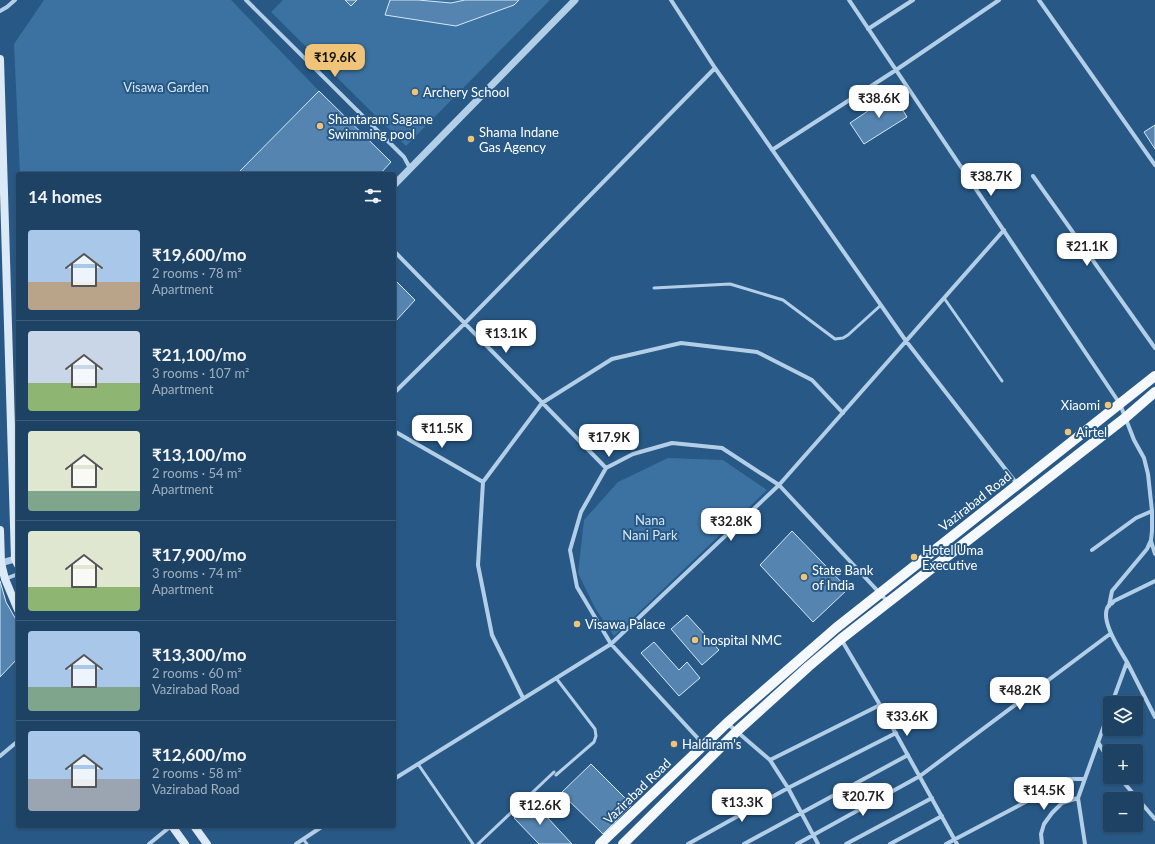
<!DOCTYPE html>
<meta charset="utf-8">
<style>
body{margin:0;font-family:Lato,sans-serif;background:#25496a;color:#f1f3f6;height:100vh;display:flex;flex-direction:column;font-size:15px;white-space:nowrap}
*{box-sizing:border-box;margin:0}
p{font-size:13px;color:#a0b0bf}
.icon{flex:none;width:22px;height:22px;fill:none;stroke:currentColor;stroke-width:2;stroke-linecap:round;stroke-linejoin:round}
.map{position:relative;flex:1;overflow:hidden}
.sheet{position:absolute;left:16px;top:172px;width:380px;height:656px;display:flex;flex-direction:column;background:#1d4264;border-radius:4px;box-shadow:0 1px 3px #0004,0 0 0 1px #3b5b78}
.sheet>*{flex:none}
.buttons{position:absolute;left:1103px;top:696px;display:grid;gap:8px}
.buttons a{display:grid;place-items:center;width:40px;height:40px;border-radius:4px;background:#1d4264;box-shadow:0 1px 3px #0004,0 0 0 1px #3b5b78;font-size:20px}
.price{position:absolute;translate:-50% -34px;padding:0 9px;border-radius:8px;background:#fff;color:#222;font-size:13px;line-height:26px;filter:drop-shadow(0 1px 2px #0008)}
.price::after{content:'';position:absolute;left:50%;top:24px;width:12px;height:9px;margin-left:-6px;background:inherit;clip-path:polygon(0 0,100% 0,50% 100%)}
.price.on{background:#f0c478;color:#111}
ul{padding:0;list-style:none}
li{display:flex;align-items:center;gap:12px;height:100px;padding:0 12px}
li+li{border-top:1px solid #3b5b78}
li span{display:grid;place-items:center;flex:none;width:112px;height:80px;border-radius:4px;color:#555}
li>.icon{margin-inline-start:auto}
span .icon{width:48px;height:48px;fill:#fffc;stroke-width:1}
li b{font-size:17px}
h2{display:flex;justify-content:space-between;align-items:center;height:48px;padding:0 12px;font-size:17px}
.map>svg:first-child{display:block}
.green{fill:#3c72a2}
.building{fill:#5484af;stroke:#d6e7f6}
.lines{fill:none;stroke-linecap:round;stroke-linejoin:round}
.service{stroke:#b3cfe8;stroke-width:3}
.minor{stroke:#b3cfe8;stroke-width:4}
.tertiary{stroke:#b3cfe8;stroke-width:7}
.secondary{stroke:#dceaf7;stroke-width:8}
.primary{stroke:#f5f9fe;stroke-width:10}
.poi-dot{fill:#f0c478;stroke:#275886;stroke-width:1.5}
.labels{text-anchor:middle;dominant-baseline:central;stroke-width:4;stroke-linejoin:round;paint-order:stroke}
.park-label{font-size:13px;fill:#d6e7f6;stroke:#275886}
.poi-label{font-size:13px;fill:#fff;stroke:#275886;text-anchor:start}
.street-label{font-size:13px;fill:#fff;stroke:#275886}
</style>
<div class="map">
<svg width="1155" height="844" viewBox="0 0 1155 844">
<rect width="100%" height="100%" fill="#275886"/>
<path class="green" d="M44 0H231L319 91 237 174H20L14 44Z
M283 0H550L406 146 271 12Z
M668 458 723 460 767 490 614 636 595 608 578 573 584 520 618 482Z"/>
<path class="building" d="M345 0H357L351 6Z
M390 0H418L451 3 465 0H519L514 5 456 26 385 15Z
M319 91 391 162 380 174H237Z
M893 94 907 117 864 144 850 123Z
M1155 125V149L1144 132Z
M394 279 415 300 394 323Z
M792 531 848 589 813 622 760 565Z
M0 581 6 602 18 623V658L0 677Z
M687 615 719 650 702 665 671 629Z
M654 642 679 670 687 662 700 678 679 696 641 653Z
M591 764 632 805 603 834 561 793Z
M532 801 572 844H539L514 818Z"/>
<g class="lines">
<path class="service" d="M654 288 730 284 783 300 835 339 843 338 848 335 881 305
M944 298 1002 381
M556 678 595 729 596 736 594 742 556 775
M418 764 473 844
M303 839 307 844
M478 844 554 772"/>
<path class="minor" d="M246 0 404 157 410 168
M671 0 715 68 906 341 1017 484
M849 0 1120 404 1134 440 1144 458 1148 474 1152 511V531L1151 540 1147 549 1112 591 1109 606
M1039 0 1155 165
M0 11 7 7 15 0
M868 29 913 0
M772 150 896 70 999 0
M1033 176 1155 348
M394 251 606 468
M394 393 465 323 715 68
M394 431 483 482
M1151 541 1155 554
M1092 550 1136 518 1152 511
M5 579 18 574
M841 639 880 705 957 844
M1127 662 1155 717
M523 698 492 635 478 565 483 482 542 403 612 359 681 343 757 352 812 380 843 413
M1112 703 1127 662C1120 650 1098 618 1109 605 1111 604 1113 603 1114 601L1155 581
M727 723 770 760 788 788 818 844
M1098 742 1110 762
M704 745 611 644 577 587 570 550 581 512 606 468 633 454 672 443 722 448 779 485 888 602
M0 756 18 741
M770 760 880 705
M1119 777 1155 819
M394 779 611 644 779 485 1004 230
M149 844 171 826
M296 844 323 826
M688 844 788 788 896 733
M744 844 908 755
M797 844 920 776 1110 634
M846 844 932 798
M890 844 942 816
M946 844 1069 779H1085
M1042 844 1041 834 1044 824 1052 813 1062 803 1078 798
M1085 844 1078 798 1110 709"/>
<path class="tertiary" d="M394 185 575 0
M1 563 15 559 18 556"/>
<path class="secondary" d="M0 59 15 559 18 565
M0 530 1 563 5 579 18 610
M172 826 185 844
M194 826 207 844"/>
<path class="primary" d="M600 844 727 723 836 628 1155 376
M623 844 736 732 809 666 841 639 1125 418 1155 392"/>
</g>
<g class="poi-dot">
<circle cx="415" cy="92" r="4"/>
<circle cx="320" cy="126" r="4"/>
<circle cx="471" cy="139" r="4"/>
<circle cx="1108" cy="405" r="4"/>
<circle cx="1068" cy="432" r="4"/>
<circle cx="914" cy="557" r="4"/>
<circle cx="804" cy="577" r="4"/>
<circle cx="577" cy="624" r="4"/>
<circle cx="695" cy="640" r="4"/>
<circle cx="674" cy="744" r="4"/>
</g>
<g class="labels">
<g class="park-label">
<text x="166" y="87">Visawa Garden</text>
<text x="650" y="520">Nana<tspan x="650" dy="15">Nani Park</tspan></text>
</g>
<g class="poi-label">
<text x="423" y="92">Archery School</text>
<text x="328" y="119">Shantaram Sagane<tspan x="328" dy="15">Swimming pool</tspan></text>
<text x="479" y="132">Shama Indane<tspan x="479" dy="15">Gas Agency</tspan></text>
<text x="1100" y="405" text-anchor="end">Xiaomi</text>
<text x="1076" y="432">Airtel</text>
<text x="922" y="550">Hotel Uma<tspan x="922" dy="15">Executive</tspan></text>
<text x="812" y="570">State Bank<tspan x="812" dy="15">of India</tspan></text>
<text x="585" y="624">Visawa Palace</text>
<text x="703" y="640">hospital NMC</text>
<text x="682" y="744">Haldiram's</text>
</g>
<g class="street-label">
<text transform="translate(975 501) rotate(-38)">Vazirabad Road</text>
<text transform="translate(637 791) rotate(-44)">Vazirabad Road</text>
</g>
</g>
</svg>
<div class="buttons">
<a><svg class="icon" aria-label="layers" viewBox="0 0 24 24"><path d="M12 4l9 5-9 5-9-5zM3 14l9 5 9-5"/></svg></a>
<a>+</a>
<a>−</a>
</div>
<b class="price on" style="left:335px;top:78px">₹19.6K</b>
<b class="price" style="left:879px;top:119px">₹38.6K</b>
<b class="price" style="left:991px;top:197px">₹38.7K</b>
<b class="price" style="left:1087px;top:267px">₹21.1K</b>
<b class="price" style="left:506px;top:354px">₹13.1K</b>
<b class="price" style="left:442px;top:449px">₹11.5K</b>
<b class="price" style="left:609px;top:458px">₹17.9K</b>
<b class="price" style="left:731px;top:542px">₹32.8K</b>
<b class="price" style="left:1020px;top:711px">₹48.2K</b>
<b class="price" style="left:907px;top:737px">₹33.6K</b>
<b class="price" style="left:1044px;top:811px">₹14.5K</b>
<b class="price" style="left:863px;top:817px">₹20.7K</b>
<b class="price" style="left:742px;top:823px">₹13.3K</b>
<b class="price" style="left:540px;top:826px">₹12.6K</b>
<section class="sheet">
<h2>14 homes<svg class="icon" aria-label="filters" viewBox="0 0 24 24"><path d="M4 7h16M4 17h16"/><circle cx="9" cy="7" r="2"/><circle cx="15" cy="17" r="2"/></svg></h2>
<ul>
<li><span style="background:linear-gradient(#a9c7e8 65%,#b9a48a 0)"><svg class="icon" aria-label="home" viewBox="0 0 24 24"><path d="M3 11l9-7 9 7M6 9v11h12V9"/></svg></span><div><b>₹19,600/mo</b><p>2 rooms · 78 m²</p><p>Apartment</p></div></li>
<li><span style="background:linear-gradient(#c9d6e8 65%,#8fb573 0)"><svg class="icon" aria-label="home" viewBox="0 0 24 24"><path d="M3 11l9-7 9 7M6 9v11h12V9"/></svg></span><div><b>₹21,100/mo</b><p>3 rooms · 107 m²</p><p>Apartment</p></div></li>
<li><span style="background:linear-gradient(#dfe7d0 75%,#7fa58c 0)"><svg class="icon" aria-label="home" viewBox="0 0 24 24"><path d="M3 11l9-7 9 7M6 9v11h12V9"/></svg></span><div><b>₹13,100/mo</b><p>2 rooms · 54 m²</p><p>Apartment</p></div></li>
<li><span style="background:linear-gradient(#dfe7d0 70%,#8fb573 0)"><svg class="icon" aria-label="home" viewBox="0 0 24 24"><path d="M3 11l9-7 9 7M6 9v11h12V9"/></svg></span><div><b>₹17,900/mo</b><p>3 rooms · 74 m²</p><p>Apartment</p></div></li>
<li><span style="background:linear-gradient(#a9c7e8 70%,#7fa58c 0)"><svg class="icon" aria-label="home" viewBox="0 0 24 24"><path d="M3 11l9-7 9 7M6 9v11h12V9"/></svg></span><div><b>₹13,300/mo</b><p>2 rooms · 60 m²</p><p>Vazirabad Road</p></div></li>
<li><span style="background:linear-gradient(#a9c7e8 60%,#9aa5b1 0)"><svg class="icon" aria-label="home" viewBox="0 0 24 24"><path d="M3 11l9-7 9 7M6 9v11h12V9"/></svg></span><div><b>₹12,600/mo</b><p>2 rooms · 58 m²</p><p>Vazirabad Road</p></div></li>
</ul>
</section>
</div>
